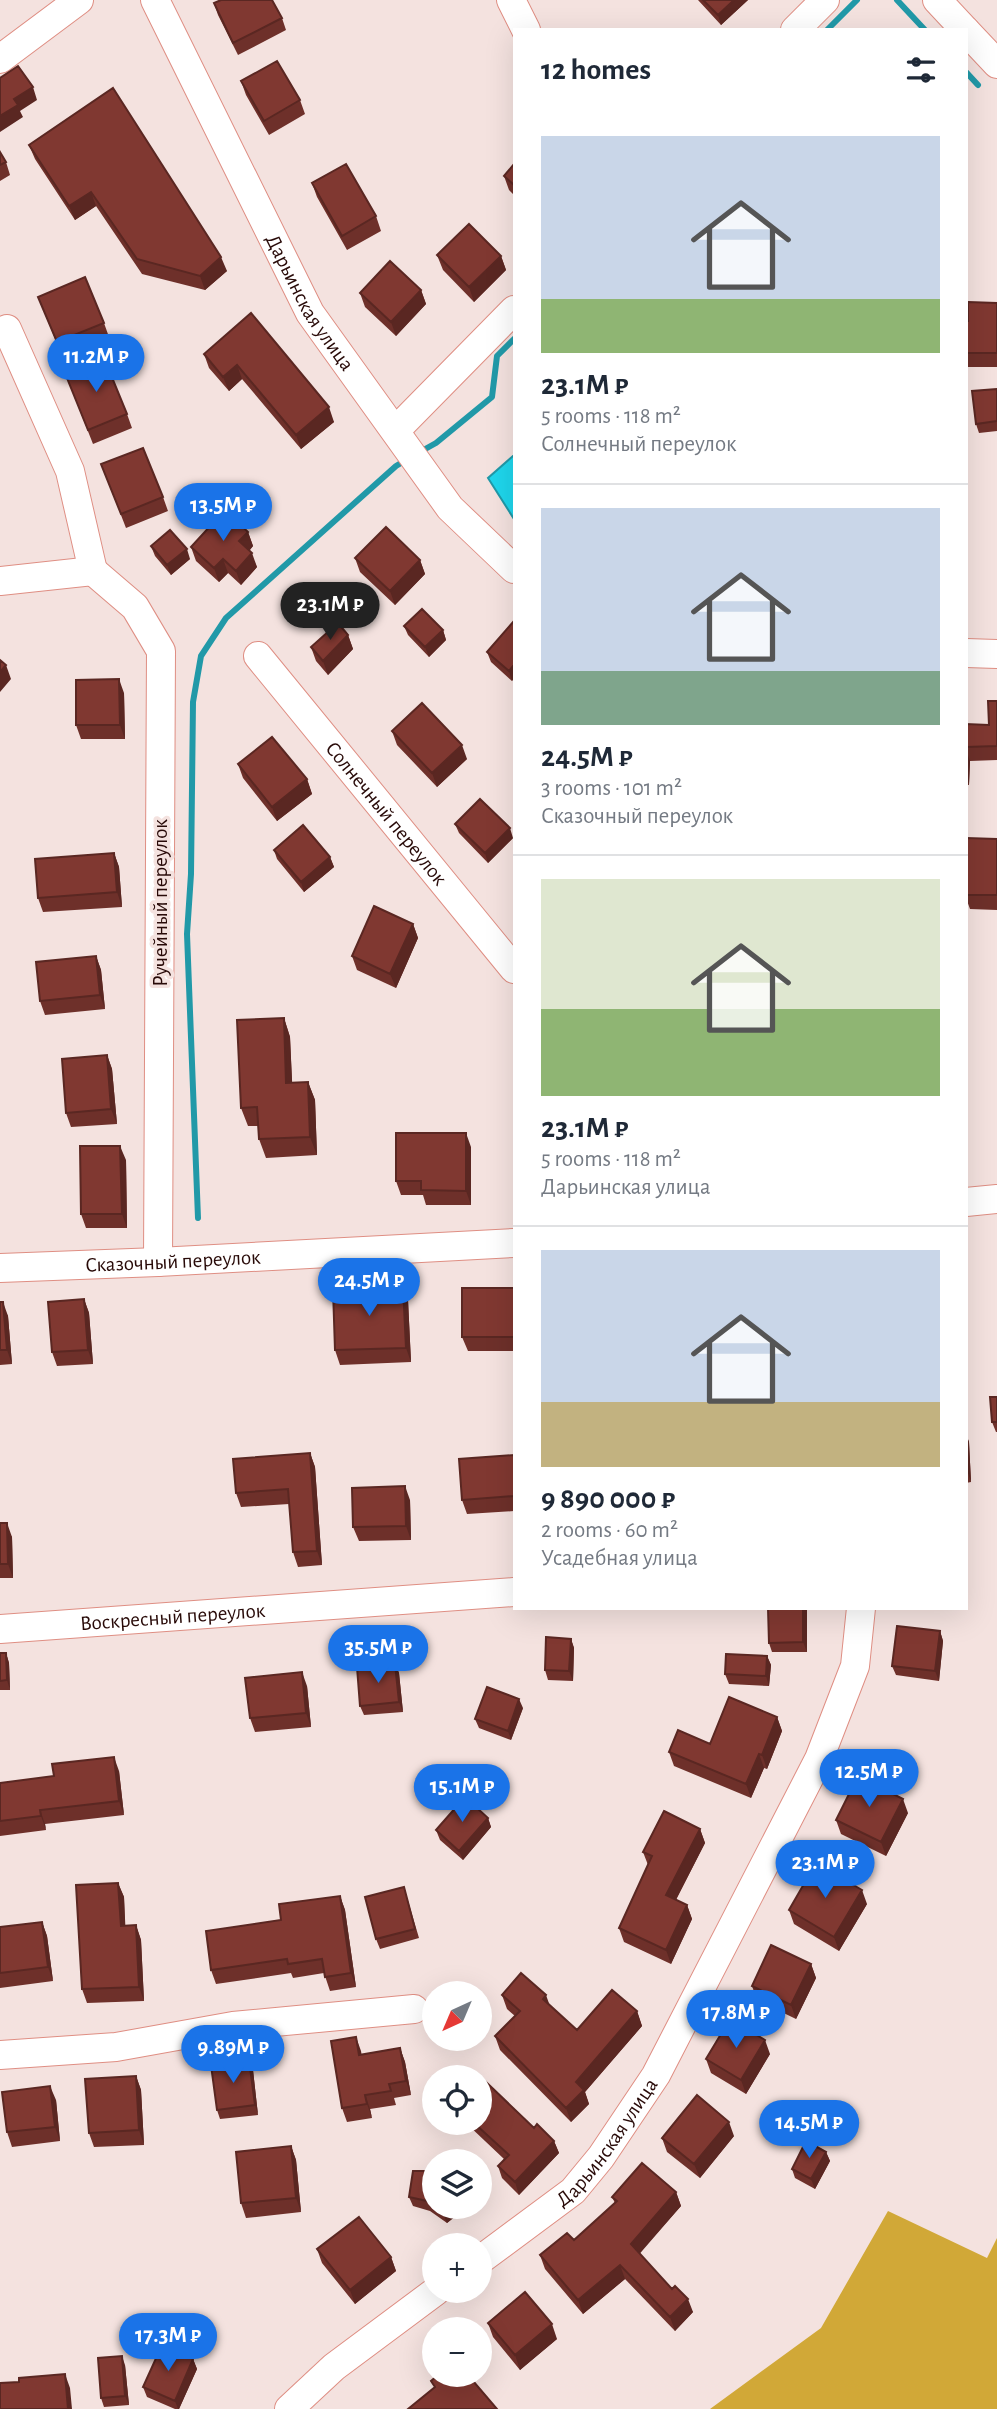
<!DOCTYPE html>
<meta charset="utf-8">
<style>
body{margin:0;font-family:"Alegreya Sans",sans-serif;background:#f6f6f7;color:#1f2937;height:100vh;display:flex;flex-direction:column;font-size:26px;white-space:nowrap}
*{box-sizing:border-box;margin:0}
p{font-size:23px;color:#747a83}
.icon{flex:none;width:38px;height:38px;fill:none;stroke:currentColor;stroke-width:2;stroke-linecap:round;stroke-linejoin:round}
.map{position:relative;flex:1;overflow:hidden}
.side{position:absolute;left:513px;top:28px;width:455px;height:1582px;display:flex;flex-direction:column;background:#fff;border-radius:0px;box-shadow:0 7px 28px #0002}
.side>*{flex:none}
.needle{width:46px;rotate:224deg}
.fabs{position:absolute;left:422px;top:1981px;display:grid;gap:14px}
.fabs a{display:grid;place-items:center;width:70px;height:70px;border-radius:50%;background:#fff;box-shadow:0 7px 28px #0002;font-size:35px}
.price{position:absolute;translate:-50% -60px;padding:0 16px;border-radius:24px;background:#1a73e8;color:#fff;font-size:23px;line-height:46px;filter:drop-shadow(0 2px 4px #0008)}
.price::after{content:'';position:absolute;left:50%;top:42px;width:21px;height:16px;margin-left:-10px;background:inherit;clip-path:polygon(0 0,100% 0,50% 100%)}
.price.selected{background:#222;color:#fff}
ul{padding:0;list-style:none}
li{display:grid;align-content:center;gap:14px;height:371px;padding:0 28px}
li+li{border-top:2px solid #e0e1e3}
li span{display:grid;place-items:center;height:217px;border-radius:0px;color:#555}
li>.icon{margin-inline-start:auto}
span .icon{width:126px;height:126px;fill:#fffc;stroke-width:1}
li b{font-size:30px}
h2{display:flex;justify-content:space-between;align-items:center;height:84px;padding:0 28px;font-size:30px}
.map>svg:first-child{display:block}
.forest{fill:#d1a837}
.water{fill:#1ed6ec;stroke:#2199a8;stroke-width:2}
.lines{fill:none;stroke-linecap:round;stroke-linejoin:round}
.stream{stroke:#2199a8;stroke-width:6}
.minor-casing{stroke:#df8e83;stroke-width:30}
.minor{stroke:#fff;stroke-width:28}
.wall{fill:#6e302a}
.shaded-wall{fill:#5a2722}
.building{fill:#803831;stroke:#5a2722;stroke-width:2}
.labels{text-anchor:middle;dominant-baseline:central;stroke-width:7;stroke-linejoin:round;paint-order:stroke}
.street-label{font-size:21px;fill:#280a08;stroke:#f4e2df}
</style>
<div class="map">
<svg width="997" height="2409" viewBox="0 0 997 2409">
<rect width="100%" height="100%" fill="#f4e2df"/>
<path class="forest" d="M888 2211 987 2258 997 2238V2409H710L821 2328Z"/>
<path class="water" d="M513 456H514V519L488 478Z"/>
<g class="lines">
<path class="stream" d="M897 0 925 30
M827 30 857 0
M966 72 978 85
M418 453 436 443 492 397 497 356 514 339
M198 1218 187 934 191 874 193 702 201 656 226 618 396 466 406 460"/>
<g class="minor-casing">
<g id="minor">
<path id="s1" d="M155 0 310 313 450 508 514 569"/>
<path d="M511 0 526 30"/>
<path d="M937 0 965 30"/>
<path d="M795 30 825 0"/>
<path d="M966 31 997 64"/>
<path d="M0 59 79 0"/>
<path d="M7 329 70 471 93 571"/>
<path d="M396 430 514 310"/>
<path d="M93 571 135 607 161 651 158 1262"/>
<path d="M0 581 93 571"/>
<path d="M966 653 997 654"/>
<path id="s2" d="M258 656 514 969"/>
<path d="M966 1202 997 1199"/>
<path id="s3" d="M0 1268 158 1262 514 1243"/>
<path id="s4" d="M0 1629 514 1592"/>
<path d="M0 2055 116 2047 233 2026 414 2009"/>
<path id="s5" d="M480 2260 573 2191 601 2157 656 2075 819 1759 855 1666 861 1608"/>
<path d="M289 2409 334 2367 436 2291"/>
</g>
</g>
<use href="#minor" class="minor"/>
</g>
<path class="wall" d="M698 0H748L721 25Z
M214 3 282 18 286 30 238 55 218 15Z
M241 81 300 100 305 114 269 135 246 95Z
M29 145 227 271 205 290 142 274 96 206 75 220 35 159Z
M0 152 6 162 10 175 0 181Z
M514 164V195L509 190 504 176Z
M312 183 376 216 381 231 347 250 317 197Z
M437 255 501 256 506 270 474 302 443 270Z
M421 290 426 304 396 336 365 307 360 293Z
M38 297 104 323 109 337 62 356Z
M997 303V367H966V321H968Z
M251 313 334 422 301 449 242 379 229 391 209 368 204 354Z
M65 373 127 414 132 428 93 444Z
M997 389V431L979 433 976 424Z
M107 479 163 497 168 511 126 528Z
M248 532 253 546 249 551 257 567 241 585 228 573 219 582 196 561 191 547Z
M151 546 190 559 171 575 155 556Z
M355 558 420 560 425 574 395 605 360 572Z
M514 621V678L512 681 491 662 487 652Z
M404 626 443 630 446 640 429 657 408 635Z
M348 635 353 649 328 675 316 661 311 647Z
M124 693 125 739H81L76 725Z
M997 701V760L970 761 969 785H966V724L989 725Z
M392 731 467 759 437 787 397 745Z
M238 764 307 779 312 794 277 821 243 778Z
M455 824 513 838 488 863 459 833Z
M966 838 997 839V910L970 909 966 898Z
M274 850 330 857 334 867 304 892 277 859Z
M114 853 119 867 122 907 43 912 38 898Z
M413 924 418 938 396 988 357 970 352 956Z
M96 956 101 970 105 1009 45 1015 40 1001Z
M284 1018 290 1037 292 1083 308 1082 315 1100 317 1155 266 1158 259 1139 258 1126H248L241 1108Z
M107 1055 112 1069 117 1124 71 1127 66 1113Z
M471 1147V1205H426L423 1195H401L396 1181Z
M126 1160 127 1228H86L81 1214Z
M403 1286 408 1300 411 1362 340 1365 335 1350Z
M514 1288V1351H468L462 1337Z
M84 1299 89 1313 93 1364 57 1366 52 1352Z
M0 1302 8 1316 12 1364 0 1365Z
M997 1397V1432H996L992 1422Z
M966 1434 969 1442 971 1482 966 1483Z
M310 1453 315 1467 322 1565 298 1567 293 1552 289 1504 241 1507 236 1493Z
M514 1455V1511L467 1514 462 1500Z
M410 1500 411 1540 359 1541 353 1527Z
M0 1523 12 1537 13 1578H0Z
M807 1608V1652H772L769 1643Z
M940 1631 943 1641 939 1681 896 1675 892 1666Z
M571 1639 574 1648 573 1681 548 1680 545 1670Z
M0 1653H6L9 1663 10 1690H0Z
M767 1656 771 1665 769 1686 729 1684 725 1674Z
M395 1664 399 1673 403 1712 364 1715 360 1706Z
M307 1686 311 1727 255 1732 250 1718Z
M523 1708 511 1740 479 1728 475 1719Z
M777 1717 782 1731 767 1769 764 1768 751 1798 674 1766 669 1752 710 1744Z
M119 1771 124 1815 45 1824 46 1830 0 1836V1783Z
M908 1813 886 1856 841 1834 836 1820Z
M488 1818 491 1827 463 1860 440 1840 436 1830Z
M700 1829 705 1843 676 1900 687 1905 692 1919 671 1964 624 1942 619 1928 648 1865 643 1852Z
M118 1883 124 1897 125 1926 136 1925 141 1940 144 2001 87 2003 82 1989Z
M404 1887 419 1938 380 1949 376 1939Z
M340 1896 345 1910 356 1987 330 1991 324 1973 293 1978 291 1973 216 1984 211 1970Z
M867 1904 839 1951 794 1924 789 1910Z
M42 1922 47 1936 53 1981 0 1988V1927Z
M811 1964 816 1978 796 2019 757 2000 752 1986Z
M502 1995 550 2006 577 2030 637 2011 642 2026 585 2092 589 2104 571 2122 500 2050 495 2036 515 2016 507 2009Z
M400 2048 405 2062 411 2095 394 2098 396 2105 370 2109 372 2118 347 2122 342 2108 361 2051V2055Z
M770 2054 746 2094 711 2073 706 2059Z
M253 2070 258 2115 220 2119 217 2110Z
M136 2076 141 2090 144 2145 94 2147 89 2133Z
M56 2100 60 2141 12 2147 7 2132Z
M466 2123H480L534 2128 554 2141 559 2153 519 2195 502 2178 498 2166 504 2159Z
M734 2136 700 2178 667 2152 662 2138Z
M291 2146 296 2160 301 2212 246 2218 241 2203Z
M826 2152 830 2161 815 2189 795 2178 792 2169Z
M413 2171 434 2207H467L447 2223 430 2211 413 2206 409 2197Z
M676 2192 681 2206 639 2253 693 2312 675 2331 625 2279 583 2314 545 2269 540 2255 574 2240 615 2203 612 2197Z
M317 2249 391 2257 396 2271 355 2304 322 2263Z
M488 2323 557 2339 520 2370 493 2337Z
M193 2359 197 2369 179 2409H175L147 2397 143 2387Z
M125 2365 129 2405 104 2407 101 2398Z"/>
<path class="shaded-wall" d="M734 0H748L721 25 718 15Z
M33 87 37 100 20 111 23 117 0 132V116L14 99Z
M91 192 96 206 75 220 69 206Z
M501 256 506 270 474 302 469 287Z
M221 257 227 271 205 290 200 276Z
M421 290 426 304 396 336 391 322Z
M237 365 242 379 229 391 223 377Z
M329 407 334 422 301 449 296 435Z
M248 532 253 546 245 556 239 541Z
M187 549 190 559 171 575 167 565Z
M252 553 257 567 241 585 236 571Z
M223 559 228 573 219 582 214 568Z
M420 560 425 574 395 605 390 591Z
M443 630 446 640 429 657 425 647Z
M348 635 353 649 328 675 323 661Z
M6 665 11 679 0 692V672Z
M514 665V678L512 681 509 671Z
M119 679 124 693 125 739 120 725Z
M462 745 467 759 437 787 432 773Z
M966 749 970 761 969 785 966 776Z
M307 779 312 794 277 821 272 807Z
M510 828 513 838 488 863 485 853Z
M114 853 119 867 122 907 117 892Z
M330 857 334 867 304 892 301 882Z
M413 924 418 938 396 988 390 974Z
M96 956 101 970 105 1009 100 995Z
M284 1018 290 1037 293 1101 286 1083Z
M107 1055 112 1069 117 1124 111 1109Z
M308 1082 315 1100 317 1155 310 1137Z
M466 1133 471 1147V1205L466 1191Z
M120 1146 126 1160 127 1228 122 1214Z
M403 1286 408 1300 411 1362 406 1348Z
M84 1299 89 1313 93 1364 88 1350Z
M3 1302 8 1316 12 1364 7 1350Z
M966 1434 969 1442 971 1482 968 1473Z
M310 1453 315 1467 322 1565 317 1551Z
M405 1486 410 1500 411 1540 406 1526Z
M7 1523 12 1537 13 1578 8 1564Z
M803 1608H807V1652L803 1642Z
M940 1631 943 1641 939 1681 935 1671Z
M571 1639 574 1648 573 1681 569 1671Z
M6 1653 9 1663 10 1690 7 1680Z
M767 1656 771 1665 769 1686 766 1676Z
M395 1664 399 1673 403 1712 399 1702Z
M302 1672 307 1686 311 1727 306 1713Z
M519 1699 523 1708 511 1740 508 1731Z
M777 1717 782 1731 767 1769 762 1755Z
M759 1754 764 1768 751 1798 746 1784Z
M114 1757 119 1771 124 1815 119 1801Z
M903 1799 908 1813 886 1856 881 1842Z
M40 1810 45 1824 46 1830 41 1816Z
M488 1818 491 1827 463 1860 459 1851Z
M700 1829 705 1843 671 1909 666 1895Z
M118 1883 124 1897 126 1940 121 1926Z
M862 1890 867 1904 839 1951 834 1937Z
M340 1896 345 1910 356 1987 351 1973Z
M687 1905 692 1919 671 1964 666 1950Z
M42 1922 47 1936 53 1981 48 1967Z
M136 1925 141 1940 144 2001 139 1987Z
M811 1964 816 1978 796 2019 791 2005Z
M546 1995 551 2009 543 1999Z
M637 2011 642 2026 585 2092 589 2104 571 2122 566 2108 576 2082Z
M356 2037 361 2051 364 2069 359 2055Z
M765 2040 770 2054 746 2094 741 2080Z
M400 2048 405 2062 411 2095 406 2081Z
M249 2060 253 2070 258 2115 255 2105Z
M136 2076 141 2090 144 2145 139 2130Z
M50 2086 56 2100 60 2141 55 2127Z
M365 2095 370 2109 372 2118 367 2104Z
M729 2122 734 2136 700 2178 694 2164Z
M554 2141 559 2153 519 2195 515 2182Z
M291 2146 296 2160 301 2212 296 2198Z
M826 2152 830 2161 815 2189 811 2179Z
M676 2192 681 2206 636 2258 631 2244Z
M452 2207H467L447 2223 443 2214Z
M391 2257 396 2271 355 2304 350 2290Z
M620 2265 625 2279 583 2314 578 2300Z
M688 2299 693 2312 675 2331 670 2317Z
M552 2324 557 2339 520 2370 515 2355Z
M122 2356 125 2365 129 2405 125 2396Z
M193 2359 197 2369 179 2409H178L175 2401Z
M65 2374 70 2388 72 2409H68Z"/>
<path class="building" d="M221 0H272L282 18 233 43 214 3Z
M703 0H734L718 15Z
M277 61 300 100 264 121 241 81Z
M18 66 33 87 14 99 18 105 0 116V78Z
M113 88 221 257 200 276 137 259 91 192 69 206 29 145Z
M0 152 6 162 0 165Z
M346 164 376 216 342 236 312 183Z
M514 164V185L504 176Z
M469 224 501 256 469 287 437 255Z
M390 261 421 290 391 322 360 293Z
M85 277 104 323 57 342 38 297Z
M968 302 997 303V353H966V321H968Z
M251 313 329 407 296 435 237 365 223 377 204 354Z
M104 358 127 414 88 430 65 373Z
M997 389V421L976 424 972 391Z
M143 448 163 497 121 514 101 464Z
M225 510 248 532 239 541 252 553 236 571 223 559 214 568 191 547Z
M386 527 420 560 390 591 355 558Z
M170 530 187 549 167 565 151 546Z
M422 609 443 630 425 647 404 626Z
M514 621V665L509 671 487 652Z
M338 623 348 635 323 661 311 647Z
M0 660 6 665 0 672Z
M119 679 120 725H76V680Z
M988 701H997V746L966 747V724L989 725Z
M422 703 462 745 432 773 392 731Z
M272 737 307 779 272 807 238 764Z
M480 799 510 828 485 853 455 824Z
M303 825 330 857 301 882 274 850Z
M966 838 997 839V895H966Z
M114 853 117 892 38 898 35 859Z
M374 906 413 924 390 974 352 956Z
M96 956 100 995 40 1001 36 962Z
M284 1018 286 1083 308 1082 310 1137 259 1139 257 1107 241 1108 237 1020Z
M107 1055 111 1109 66 1113 62 1059Z
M396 1133H466V1191L421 1190V1181H396Z
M80 1146H120L122 1214H81Z
M403 1286 406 1348 335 1350 333 1289Z
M462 1288H514V1337H462Z
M84 1299 88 1350 52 1352 48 1302Z
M0 1302H3L7 1350H0Z
M990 1397H997V1422H992Z
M966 1440 968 1473H966Z
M310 1453 317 1551 293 1552 288 1489 236 1493 233 1459Z
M514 1455V1496L462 1500 459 1459Z
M405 1486 406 1526 353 1527 352 1488Z
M0 1523H7L8 1564H0Z
M768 1608H803V1642L769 1643Z
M897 1626 940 1631 935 1671 892 1666Z
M546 1637 571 1639 569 1671 545 1670Z
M0 1653H6L7 1680 0 1681Z
M726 1654 767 1656 766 1676 725 1674Z
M395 1664 399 1702 360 1706 357 1667Z
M302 1672 306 1713 250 1718 245 1678Z
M487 1687 519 1699 508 1731 475 1719Z
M729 1697 777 1717 762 1755 759 1754 746 1784 669 1752 678 1730 710 1744Z
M114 1757 119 1801 40 1810 41 1816 0 1821V1783L54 1776 52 1764Z
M858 1776 903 1799 881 1842 836 1820Z
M465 1797 488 1818 459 1851 436 1830Z
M664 1811 700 1829 666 1895 687 1905 666 1950 619 1928 652 1856 643 1852Z
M816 1863 862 1890 834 1937 789 1910Z
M118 1883 121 1926 136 1925 139 1987 82 1989 76 1885Z
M404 1887 415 1929 376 1939 365 1897Z
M340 1896 351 1973 325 1977 322 1959 288 1964 287 1959 211 1970 206 1931 281 1920 279 1904Z
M42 1922 48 1967 0 1973V1927Z
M771 1945 811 1964 791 2005 752 1986Z
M521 1973 546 1995 543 1999 577 2030 612 1990 637 2011 576 2082 584 2090 566 2108 495 2036 520 2011 502 1995Z
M730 2019 765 2040 741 2080 706 2059Z
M356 2037 359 2055 400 2048 406 2081 389 2084 391 2091 365 2095 367 2104 342 2108 331 2041Z
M249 2060 255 2105 217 2110 211 2065Z
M136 2076 139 2130 89 2133 85 2079Z
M486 2082 534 2128 537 2124 554 2141 515 2182 498 2166 509 2155 474 2123H480V2089Z
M50 2086 55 2127 7 2132 2 2092Z
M697 2095 729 2122 694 2164 662 2138Z
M806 2141 826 2152 811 2179 792 2169Z
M291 2146 296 2198 241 2203 236 2152Z
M642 2163 676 2192 631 2244 672 2289 675 2286 688 2299 670 2317 620 2265 578 2300 540 2255 567 2233 574 2240 617 2201 612 2197Z
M413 2171H434V2207L427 2201 409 2197Z
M434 2207H452L443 2214Z
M359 2217 391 2257 350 2290 317 2249Z
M525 2292 552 2324 515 2355 488 2323Z
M162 2345 193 2359 175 2401 143 2387Z
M122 2356 125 2396 101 2398 98 2358Z
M65 2374 68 2409H0V2383L19 2382V2378Z
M438 2375H468L497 2409H408L435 2387 431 2381Z"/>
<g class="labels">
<g class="street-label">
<text stroke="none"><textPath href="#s1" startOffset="340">Дарьинская улица</textPath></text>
<text stroke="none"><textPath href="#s2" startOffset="203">Солнечный переулок</textPath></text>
<text transform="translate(160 903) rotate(-90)">Ручейный переулок</text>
<text stroke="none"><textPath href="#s3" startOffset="173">Сказочный переулок</textPath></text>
<text stroke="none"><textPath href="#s4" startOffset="173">Воскресный переулок</textPath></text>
<text stroke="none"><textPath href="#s5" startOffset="175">Дарьинская улица</textPath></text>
</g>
</g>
</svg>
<div class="fabs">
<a><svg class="needle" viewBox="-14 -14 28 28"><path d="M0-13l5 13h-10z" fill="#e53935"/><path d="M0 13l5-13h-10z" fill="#747a83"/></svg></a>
<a><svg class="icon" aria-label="locate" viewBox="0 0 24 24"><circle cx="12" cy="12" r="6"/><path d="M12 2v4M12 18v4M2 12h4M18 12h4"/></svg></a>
<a><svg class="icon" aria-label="layers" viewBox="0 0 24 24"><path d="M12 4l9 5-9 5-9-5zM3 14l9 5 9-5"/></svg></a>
<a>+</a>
<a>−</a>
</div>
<b class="price" style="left:96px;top:394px">11.2M ₽</b>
<b class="price" style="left:223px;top:543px">13.5M ₽</b>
<b class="price selected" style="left:330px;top:642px">23.1M ₽</b>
<b class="price" style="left:369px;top:1318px">24.5M ₽</b>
<b class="price" style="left:378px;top:1685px">35.5M ₽</b>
<b class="price" style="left:869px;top:1809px">12.5M ₽</b>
<b class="price" style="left:462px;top:1824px">15.1M ₽</b>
<b class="price" style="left:825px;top:1900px">23.1M ₽</b>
<b class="price" style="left:736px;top:2050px">17.8M ₽</b>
<b class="price" style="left:233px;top:2085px">9.89M ₽</b>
<b class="price" style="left:809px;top:2160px">14.5M ₽</b>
<b class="price" style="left:168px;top:2373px">17.3M ₽</b>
<section class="side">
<h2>12 homes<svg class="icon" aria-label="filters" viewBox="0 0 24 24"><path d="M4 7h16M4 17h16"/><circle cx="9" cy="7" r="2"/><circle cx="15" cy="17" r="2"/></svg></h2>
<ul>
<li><span style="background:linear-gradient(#c9d6e8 75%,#8fb573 0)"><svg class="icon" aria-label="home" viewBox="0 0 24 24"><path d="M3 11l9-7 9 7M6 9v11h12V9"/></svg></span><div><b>23.1M ₽</b><p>5 rooms · 118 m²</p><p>Солнечный переулок</p></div></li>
<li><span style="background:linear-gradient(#c9d6e8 75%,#7fa58c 0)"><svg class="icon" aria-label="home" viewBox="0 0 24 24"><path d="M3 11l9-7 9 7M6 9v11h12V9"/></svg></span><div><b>24.5M ₽</b><p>3 rooms · 101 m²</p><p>Сказочный переулок</p></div></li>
<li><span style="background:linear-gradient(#dfe7d0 60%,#8fb573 0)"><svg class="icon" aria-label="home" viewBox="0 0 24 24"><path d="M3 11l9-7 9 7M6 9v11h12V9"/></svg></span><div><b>23.1M ₽</b><p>5 rooms · 118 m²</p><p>Дарьинская улица</p></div></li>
<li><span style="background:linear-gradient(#c9d6e8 70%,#c2b280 0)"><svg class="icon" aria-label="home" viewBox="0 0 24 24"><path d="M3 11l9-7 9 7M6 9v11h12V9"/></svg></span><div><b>9 890 000 ₽</b><p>2 rooms · 60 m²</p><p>Усадебная улица</p></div></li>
</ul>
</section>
</div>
